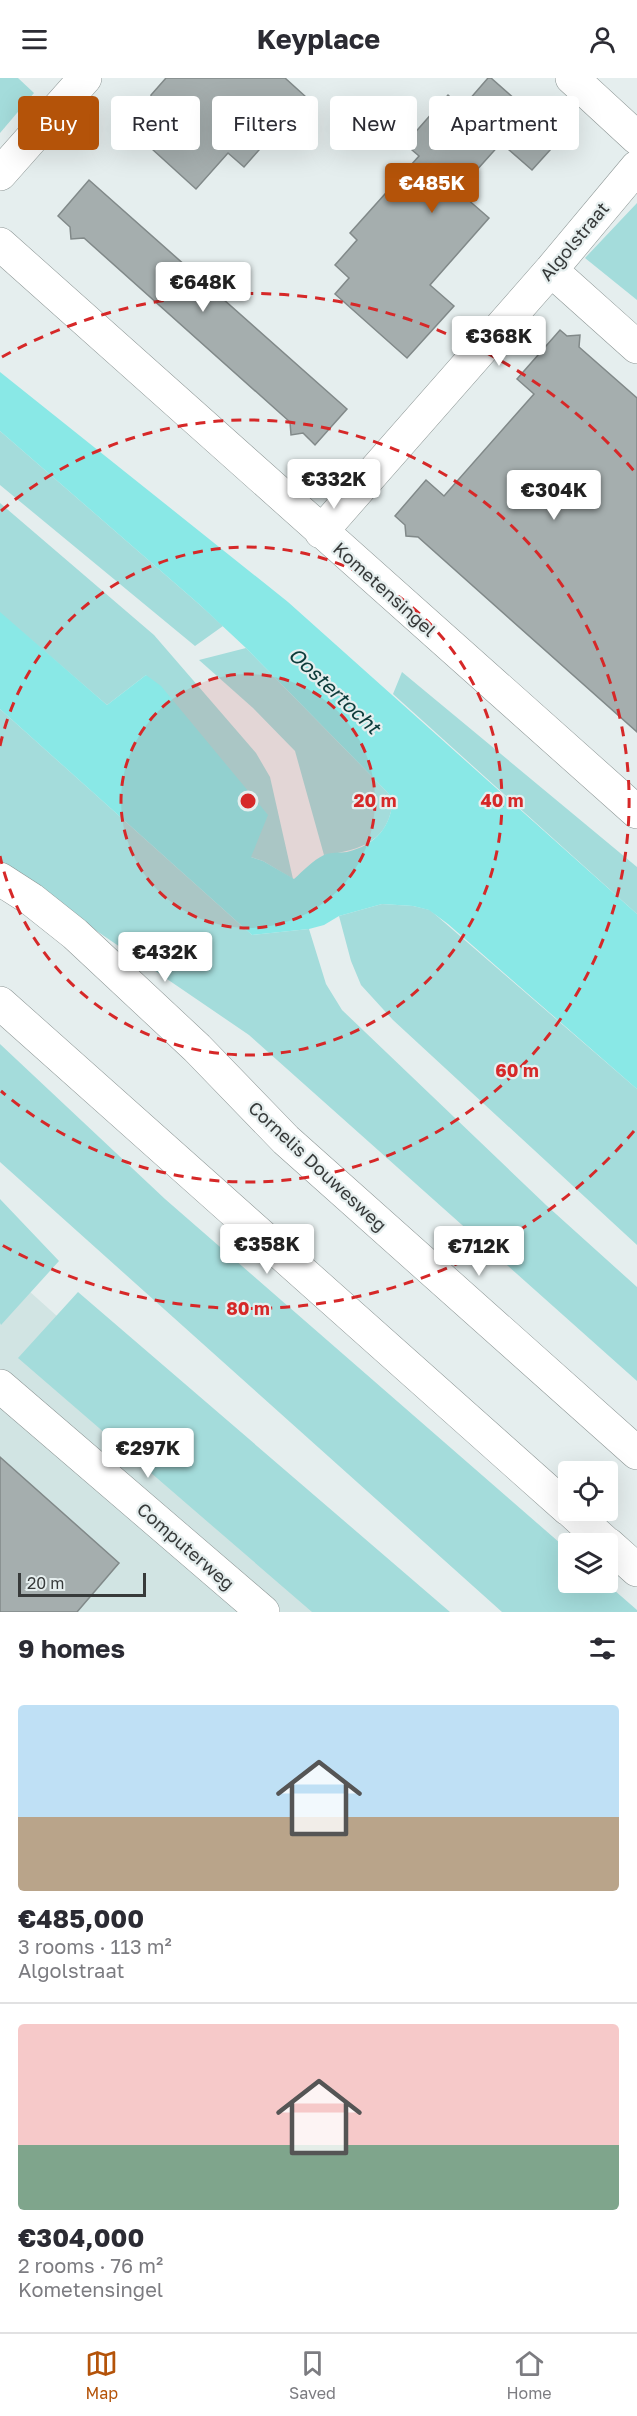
<!DOCTYPE html>
<meta charset="utf-8">
<style>
body{margin:0;font-family:"Golos Text",sans-serif;background:#f2f2f3;color:#2b2b33;height:100vh;display:flex;flex-direction:column;font-size:22px;white-space:nowrap}
*{box-sizing:border-box;margin:0}
p{font-size:20px;color:#7c7c81}
.icon{flex:none;width:33px;height:33px;fill:none;stroke:currentColor;stroke-width:2;stroke-linecap:round;stroke-linejoin:round}
.map{position:relative;height:1534px;overflow:hidden}
.details{display:flex;flex-direction:column;background:#fff;flex:1}
.details>*{flex:none}
.banner{position:absolute;left:18px;top:18px;width:602px;height:54px;display:flex;gap:12px}
.controls{position:absolute;left:558px;top:1383px;display:grid;gap:12px}
.controls a{display:grid;place-items:center;width:60px;height:60px;border-radius:6px;background:#fff;box-shadow:0 6px 24px #0002;font-size:30px}
.scale{position:absolute;left:18px;bottom:15px;width:128px;box-sizing:border-box;padding-left:6px;border:3px solid #373a3a;border-top:0;font-size:16px;line-height:21px;white-space:nowrap;color:#373a3a;-webkit-text-stroke:4px #e5eeee;paint-order:stroke}
.price{position:absolute;translate:-50% -51px;padding:0 14px;border-radius:6px;background:#fff;color:#222;font-size:20px;line-height:39px;filter:drop-shadow(0 2px 3px #0008)}
.price::after{content:'';position:absolute;left:50%;top:36px;width:18px;height:14px;margin-left:-9px;background:inherit;clip-path:polygon(0 0,100% 0,50% 100%)}
.price.current{background:#b45309;color:#fff}
ul{padding:0;list-style:none}
li{display:grid;align-content:center;gap:12px;height:318px;padding:0 18px}
li+li{border-top:2px solid #e1e1e2}
li span{display:grid;place-items:center;height:186px;border-radius:6px;color:#555}
li>.icon{margin-inline-start:auto}
span .icon{width:108px;height:108px;fill:#fffc;stroke-width:1}
li b{font-size:26px}
h2{display:flex;justify-content:space-between;align-items:center;height:72px;padding:0 18px;font-size:26px}
.tag{padding:0 21px;border-radius:6px;background:#fff;box-shadow:0 6px 24px #0002;font-size:21px;line-height:54px}
.tag.current{background:#b45309;color:#fff}
header{display:flex;justify-content:space-between;align-items:center;height:78px;padding:0 18px;background:#fff;font-size:27px;font-weight:700}
.dock{display:flex;justify-content:space-around;align-items:center;height:84px;border-top:2px solid #e1e1e2;background:#fff;font-size:16px;color:#7c7c81}
.dock a{display:grid;justify-items:center;gap:3px}
.dock .current{color:#b45309}
.map>svg:first-child{display:block}
.built{fill:#d1e4e3}
.green{fill:#a4dcdb}
.water{fill:#89e8e6}
.building{fill:#a5aeae;stroke:#818989;stroke-width:1.5}
.lines{fill:none;stroke-linecap:round;stroke-linejoin:round}
.minor-casing{stroke:#8d9695;stroke-width:34}
.secondary-casing{stroke:#8d9695;stroke-width:34}
.minor{stroke:#fff;stroke-width:33}
.secondary{stroke:#fff;stroke-width:33}
.ring{fill:none;stroke:#d62828;stroke-width:3;stroke-dasharray:10 8}
.labels{text-anchor:middle;dominant-baseline:central;stroke-width:4.5;stroke-linejoin:round;paint-order:stroke}
.street-label{font-size:18px;fill:#373a3a;stroke:#e5eeee}
.water-label{font-size:20px;font-style:italic;fill:#0c3b3a;stroke:#e5eeee}
.centre{fill:#d62828;stroke:#e5eeee;stroke-width:3}
.ring-label{font-size:18px;text-anchor:middle;font-weight:bold;fill:#d62828;stroke:#e5eeee;stroke-width:4.5;stroke-linejoin:round;paint-order:stroke}
</style>
<header><svg class="icon" aria-label="menu" viewBox="0 0 24 24"><path d="M4 6h16M4 12h16M4 18h16"/></svg>Keyplace<svg class="icon" aria-label="person" viewBox="0 0 24 24"><circle cx="12" cy="8" r="4"/><path d="M4 21q1-7 8-7t8 7"/></svg></header>
<div class="map">
<svg width="637" height="1534" viewBox="0 0 637 1534">
<rect width="100%" height="100%" fill="#e5eeee"/>
<path class="built" d="M0 1187 368 1517 383 1534H0Z"/>
<path class="green" d="M0 0H18L34 15 0 55Z
M637 125V222L585 180Z
M0 353 200 527 223 548 195 568 0 407Z
M0 425 154 557 256 675 270 699 293 801 263 783 251 779 146 597 107 627 0 535Z
M246 570 393 720C390 763 362 772 324 777L295 673 253 630 199 582Z
M402 594 637 789V836L393 616Z
M0 631 252 857 309 851 326 906 342 932 546 1127 637 1209V1303L249 957 0 787Z
M382 826 413 828 430 832 637 1011V1167L393 942 361 907 351 883 339 838Z
M0 966 165 1121 568 1472V1504L606 1505 637 1532V1534H502L0 1084Z
M0 1121 59 1183 1 1247 0 1245Z
M78 1214 450 1534H312L18 1280Z"/>
<path class="water" d="M0 294 288 524 637 836V1011L448 846 429 832 413 828 382 826 339 838 324 847 309 851 252 857 0 631V534L107 627 146 597 161 608 268 737 251 779 263 783 294 801C303 793 313 782 324 777 330 774 340 775 347 774 376 767 391 749 393 720L246 570 200 527 0 353Z"/>
<path class="building" d="M166 0H285L306 19 244 89 228 75 196 111 141 61 159 41 145 28 151 20V17Z
M488 0H491L560 61 532 92 501 65 458 113 489 140 430 207 454 228 407 280 335 216 349 200 335 187 357 162 350 155 419 78 405 66 448 17 462 30Z
M89 102 347 331 315 367 303 355 291 357 290 344 84 160 71 161 70 149 58 138Z
M560 252 567 258 580 257 579 269 637 320V654L418 459 406 458 405 447 395 438 426 402 444 418 534 316 517 301Z
M0 1379 119 1485 77 1534H0Z"/>
<g class="lines">
<g class="minor-casing">
<path id="minor" d="M572 0 637 60
M0 96 85 0
M0 166 637 734
M551 192 637 269
M321 454 551 192 637 89
M0 1308 263 1534"/>
</g>
<g class="secondary-casing">
<path id="secondary" d="M0 801 31 821 75 856 197 970 286 1062 637 1375
M0 925 568 1431
M570 1432 607 1466
M608 1466 637 1492"/>
</g>
<use href="#minor" class="minor"/>
<use href="#secondary" class="secondary"/>
</g>
<circle cx="248" cy="723" r="127" fill="#d62828" fill-opacity=".12"/>
<g class="ring">
<circle cx="248" cy="723" r="127"/>
<path d="M0 668A254 254 0 1 1 0 778"/>
<path d="M1 433A381 381 0 1 1 1 1013"/>
<path d="M634 1053A508 508 0 0 1 2 1167M2 279A508 508 0 0 1 634 393"/>
</g>
<g class="labels">
<g class="street-label">
<text transform="translate(574 163) rotate(-50)">Algolstraat</text>
<text transform="translate(385 511) rotate(42)">Kometensingel</text>
<text transform="translate(318 1088) rotate(43)">Cornelis Douwesweg</text>
<text transform="translate(186 1468) rotate(41)">Computerweg</text>
</g>
<g class="water-label">
<text transform="translate(335 612) rotate(43)">Oostertocht</text>
</g>
</g>
<circle cx="248" cy="723" r="9" class="centre"/>
<g class="ring-label">
<text x="375" y="729">20 m</text>
<text x="502" y="729">40 m</text>
<text x="517" y="999">60 m</text>
<text x="248" y="1237">80 m</text>
</g>
</svg>
<div class="controls">
<a><svg class="icon" aria-label="locate" viewBox="0 0 24 24"><circle cx="12" cy="12" r="6"/><path d="M12 2v4M12 18v4M2 12h4M18 12h4"/></svg></a>
<a><svg class="icon" aria-label="layers" viewBox="0 0 24 24"><path d="M12 4l9 5-9 5-9-5zM3 14l9 5 9-5"/></svg></a>
</div>
<div class="scale">20 m</div>
<b class="price current" style="left:432px;top:136px">€485K</b>
<b class="price" style="left:203px;top:235px">€648K</b>
<b class="price" style="left:499px;top:289px">€368K</b>
<b class="price" style="left:334px;top:432px">€332K</b>
<b class="price" style="left:554px;top:443px">€304K</b>
<b class="price" style="left:165px;top:905px">€432K</b>
<b class="price" style="left:267px;top:1197px">€358K</b>
<b class="price" style="left:479px;top:1199px">€712K</b>
<b class="price" style="left:148px;top:1401px">€297K</b>
<div class="banner">
<a class="tag current">Buy</a>
<a class="tag">Rent</a>
<a class="tag">Filters</a>
<a class="tag">New</a>
<a class="tag">Apartment</a>
</div>
</div>
<section class="details">
<h2>9 homes<svg class="icon" aria-label="filters" viewBox="0 0 24 24"><path d="M4 7h16M4 17h16"/><circle cx="9" cy="7" r="2"/><circle cx="15" cy="17" r="2"/></svg></h2>
<ul>
<li><span style="background:linear-gradient(#bfe0f5 60%,#b9a48a 0)"><svg class="icon" aria-label="home" viewBox="0 0 24 24"><path d="M3 11l9-7 9 7M6 9v11h12V9"/></svg></span><div><b>€485,000</b><p>3 rooms · 113 m²</p><p>Algolstraat</p></div></li>
<li><span style="background:linear-gradient(#f6c9c9 65%,#7fa58c 0)"><svg class="icon" aria-label="home" viewBox="0 0 24 24"><path d="M3 11l9-7 9 7M6 9v11h12V9"/></svg></span><div><b>€304,000</b><p>2 rooms · 76 m²</p><p>Kometensingel</p></div></li>
</ul>
</section>
<nav class="dock">
<a class="current"><svg class="icon" aria-label="map" viewBox="0 0 24 24"><path d="M3 6l6-2 6 2 6-2v14l-6 2-6-2-6 2zM9 4v14M15 6v14"/></svg>Map</a>
<a><svg class="icon" aria-label="saved" viewBox="0 0 24 24"><path d="M7 4h10v16l-5-4-5 4z"/></svg>Saved</a>
<a><svg class="icon" aria-label="home" viewBox="0 0 24 24"><path d="M3 11l9-7 9 7M6 9v11h12V9"/></svg>Home</a>
</nav>
